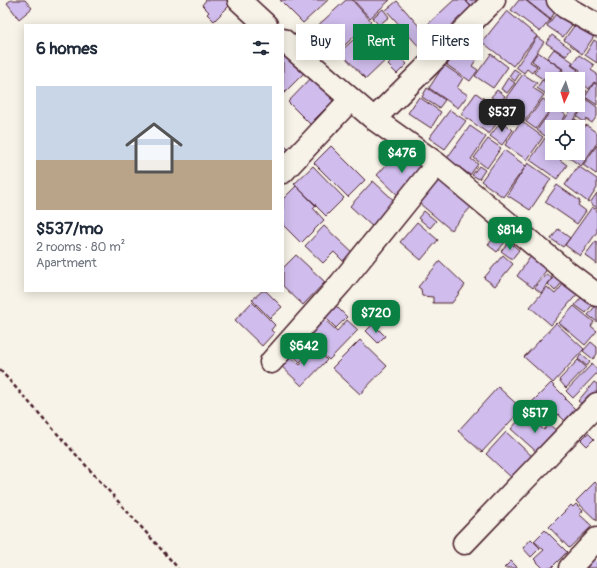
<!DOCTYPE html>
<meta charset="utf-8">
<style>
body{margin:0;font-family:Pangolin,sans-serif;background:#f2f2f3;color:#1f2937;height:100vh;display:flex;flex-direction:column;font-size:15px;white-space:nowrap}
*{box-sizing:border-box;margin:0}
p{font-size:13px;color:#747a83}
.icon{flex:none;width:22px;height:22px;fill:none;stroke:currentColor;stroke-width:2;stroke-linecap:round;stroke-linejoin:round}
.map{position:relative;flex:1;overflow:hidden}
.side{position:absolute;left:24px;top:24px;width:260px;height:268px;display:flex;flex-direction:column;background:#fff;border-radius:0px;box-shadow:0 2px 10px #0003}
.side>*{flex:none}
.guide{position:absolute;left:296px;top:24px;width:241px;height:36px;display:flex;gap:8px}
.needle{width:26px;rotate:184deg}
.buttons{position:absolute;left:545px;top:72px;display:grid;gap:8px}
.buttons a{display:grid;place-items:center;width:40px;height:40px;border-radius:0px;background:#fff;box-shadow:0 2px 10px #0003;font-size:20px}
.price{position:absolute;translate:-50% -34px;padding:0 9px;border-radius:8px;background:#0b8043;color:#fff;font-size:13px;line-height:26px;filter:drop-shadow(0 1px 2px #0008)}
.price::after{content:'';position:absolute;left:50%;top:24px;width:12px;height:9px;margin-left:-6px;background:inherit;clip-path:polygon(0 0,100% 0,50% 100%)}
.price.active{background:#222;color:#fff}
ul{padding:0;list-style:none}
li{display:grid;align-content:center;gap:8px;height:212px;padding:0 12px}
li span{display:grid;place-items:center;height:124px;border-radius:0px;color:#555}
li>.icon{margin-inline-start:auto}
span .icon{width:72px;height:72px;fill:#fffc;stroke-width:1}
li b{font-size:17px}
h2{display:flex;justify-content:space-between;align-items:center;height:48px;padding:0 12px;font-size:17px}
.tag{padding:0 14px;border-radius:0px;background:#fff;box-shadow:0 2px 10px #0003;font-size:14px;line-height:36px}
.tag.active{background:#0b8043;color:#fff}
.map>svg:first-child{display:block}
.building{fill:#d0bded;stroke:#4a1f2b}
.lines{fill:none;stroke-linecap:round;stroke-linejoin:round}
.minor-casing{stroke:#4a1f2b;stroke-width:25}
.path{stroke:#4a1f2b;stroke-width:2.5;stroke-dasharray:4 3;stroke-linecap:butt}
.minor{stroke:#f7f3e8;stroke-width:22}
</style>
<div class="map">
<svg width="597" height="568" viewBox="0 0 597 568">
<rect width="100%" height="100%" fill="#f7f3e8"/>
<filter id="ink" filterUnits="userSpaceOnUse"><feTurbulence type="fractalNoise" baseFrequency=".025" numOctaves="2"/><feDisplacementMap in="SourceGraphic" scale="8" xChannelSelector="R" yChannelSelector="G"/><feConvolveMatrix kernelMatrix="1 2 1 2 8 2 1 2 1" color-interpolation-filters="sRGB"/></filter>
<g filter="url(#ink)">
<path class="building" d="M11 0H25L32 8 19 19 7 3Z
M206 0H227L231 4 214 21 207 14 209 12 202 5Z
M280 0H328L303 23Z
M346 0H352L371 21 335 54 313 30Z
M353 0H390L370 18Z
M454 0H465L473 8 440 39 427 25Z
M465 0H481L472 8Z
M519 0H525L550 20 540 32 511 10Z
M526 0H551L559 7 550 19Z
M397 1 432 41 422 50 386 10Z
M561 7 577 18 563 37 547 26Z
M383 9 389 17 379 25 372 18Z
M507 11 537 36 513 66 482 42Z
M579 19 597 32 582 54 564 40Z
M364 30 389 57 366 79 340 52Z
M552 35 571 49 566 56 546 43Z
M466 36 484 48 472 66 478 70 470 81 447 65Z
M537 37 544 42 530 62 537 66 532 73 527 69 524 73 516 67Z
M594 40 597 42V63L585 55Z
M283 49 306 71 283 94Z
M554 49 573 62 571 65 578 70 572 78 562 71 563 69 547 58Z
M538 52 562 69 556 78 549 72 544 80 534 73 539 66 532 61Z
M491 54 508 67 493 88 475 76Z
M398 55 407 64 397 74 388 65Z
M579 55 594 65 591 70 597 74V84L594 82 589 89 578 80V79L574 78 580 70 572 65Z
M444 65 463 78 457 88 468 95 458 108 429 88Z
M514 69 520 73 515 81 509 76Z
M563 73 571 79H559Z
M523 74 537 83 533 88 544 95 524 122 500 106Z
M314 75 334 94 330 98 333 101 310 124 288 102Z
M552 76 556 79H552V98L537 88 542 80 547 83Z
M508 78 515 83 507 93 501 89Z
M594 83 597 85V105L585 97Z
M578 85 587 91 583 98 579 95 578 96Z
M427 88 445 100 439 108 422 97Z
M497 90 505 96 500 103 491 97Z
M476 93 504 113 489 134 461 114Z
M580 96 585 99 578 108 573 105H578V99Z
M419 97 441 112 431 128 408 113Z
M543 99 553 106 536 129 526 122Z
M586 99 597 107V116L592 123 586 119 584 122 577 117 581 110 580 109Z
M559 105H572L568 111Z
M554 106 566 115 558 127H552V141L537 130Z
M573 108 579 112 568 127H565L561 124Z
M450 110 466 121 445 149 429 138Z
M575 119 583 124 578 132V127H570Z
M521 121 543 137 527 160 505 145Z
M501 122 513 130 502 145 490 136Z
M586 125 597 133V143L581 166 565 155 567 153H578V137Z
M470 126 486 137 471 159 478 164 470 175 447 158Z
M545 138 552 143V153H565L560 160 567 165 557 179 530 160Z
M488 139 501 148 487 168 474 158Z
M283 144 291 152 283 160Z
M597 145V173L596 174 583 165Z
M331 146 365 180 348 197 314 163Z
M401 149 426 172 403 200 377 175Z
M504 150 526 166 503 197 481 181Z
M528 163 551 179 530 210 507 195Z
M313 166 344 198 326 216 294 184Z
M479 166 485 170 479 179 472 175Z
M578 166 597 179V188L588 202 565 185Z
M440 179 471 207 451 230 419 203Z
M373 181 399 205 376 230 350 206Z
M557 185 580 201 578 205 586 211 577 224 545 202Z
M296 186 316 205 313 208 324 220 301 243 283 225V199Z
M597 193V208L590 203Z
M592 207 597 210V232L580 256 565 245Z
M424 211 436 221 430 228 418 218Z
M417 222 438 240 421 260 400 242Z
M324 226 356 256 347 265 334 252 323 263 305 246Z
M558 229 570 238 563 247 551 239Z
M497 234 506 241 497 252 488 245Z
M596 241 597 242V264L585 255Z
M509 242 519 250 512 259 501 251Z
M296 255 325 282 303 305 283 286V268Z
M503 255 513 264 495 286 484 278Z
M531 256 548 268 533 288 517 276Z
M440 261 465 285 452 303H433V297L422 296 421 289 418 287Z
M546 274 552 278 541 293 535 288Z
M556 274 564 280 555 291 548 284Z
M565 282 578 293 551 325 530 307 547 287 555 294Z
M262 291H266L282 307 270 318 252 300Z
M586 292 596 300 586 313 575 305Z
M252 302 275 325 271 330 274 333 262 346 235 320Z
M597 304V322L588 315Z
M336 306 347 317 336 328 325 317Z
M574 306 594 322 591 326 597 331 585 345 559 323Z
M324 319 337 331 347 320 358 330 329 360 306 338Z
M556 323 584 349 553 383 524 357Z
M373 324 385 336 378 343 366 331Z
M305 338 314 348 300 362 290 353Z
M360 340 387 366 360 394 332 368Z
M591 342 597 347V354L593 359 583 351Z
M316 349 327 360 302 386 279 364 289 355 300 365Z
M581 354 590 362 587 366 578 359Z
M578 360 586 367 566 388 559 380Z
M592 364 597 370V373L573 398 566 391Z
M594 382 597 384V396L587 408 578 401Z
M551 383 566 398 565 399 577 411 566 422 558 414 551 421 532 402Z
M498 387 522 409 482 452 458 431Z
M525 413 544 430 549 424 560 434 540 455 511 429Z
M506 432 533 457 513 479 486 454Z
M588 433 594 439 587 446 581 440Z
M595 482 597 485V521L576 501Z
M576 504 583 511 579 514 592 526 569 548 549 527 571 505 573 507Z
M545 530 567 552 551 568H543L534 559 544 550 534 541Z
M531 539 540 548 531 557 523 548Z
M594 559 597 562V568H584Z
M511 561 518 568H504Z"/>
<g class="lines">
<g class="minor-casing">
<path id="minor" d="M239 0 266 25
M558 0 565 7 597 25
M283 40 374 119 437 164 568 273 597 295
M374 119 494 0
M283 172 351 99
M271 362 341 283 437 164
M464 543 597 404
M570 568 597 539"/>
</g>
<path class="path" d="M0 370 178 568"/>
<use href="#minor" class="minor"/>
</g>
</g>
</svg>
<div class="buttons">
<a><svg class="needle" viewBox="-14 -14 28 28"><path d="M0-13l5 13h-10z" fill="#e53935"/><path d="M0 13l5-13h-10z" fill="#747a83"/></svg></a>
<a><svg class="icon" aria-label="locate" viewBox="0 0 24 24"><circle cx="12" cy="12" r="6"/><path d="M12 2v4M12 18v4M2 12h4M18 12h4"/></svg></a>
</div>
<b class="price active" style="left:502px;top:133px">$537</b>
<b class="price" style="left:402px;top:174px">$476</b>
<b class="price" style="left:510px;top:251px">$814</b>
<b class="price" style="left:376px;top:334px">$720</b>
<b class="price" style="left:304px;top:367px">$642</b>
<b class="price" style="left:535px;top:434px">$517</b>
<div class="guide">
<a class="tag">Buy</a>
<a class="tag active">Rent</a>
<a class="tag">Filters</a>
</div>
<section class="side">
<h2>6 homes<svg class="icon" aria-label="filters" viewBox="0 0 24 24"><path d="M4 7h16M4 17h16"/><circle cx="9" cy="7" r="2"/><circle cx="15" cy="17" r="2"/></svg></h2>
<ul>
<li><span style="background:linear-gradient(#c9d6e8 60%,#b9a48a 0)"><svg class="icon" aria-label="home" viewBox="0 0 24 24"><path d="M3 11l9-7 9 7M6 9v11h12V9"/></svg></span><div><b>$537/mo</b><p>2 rooms · 80 m²</p><p>Apartment</p></div></li>
</ul>
</section>
</div>
